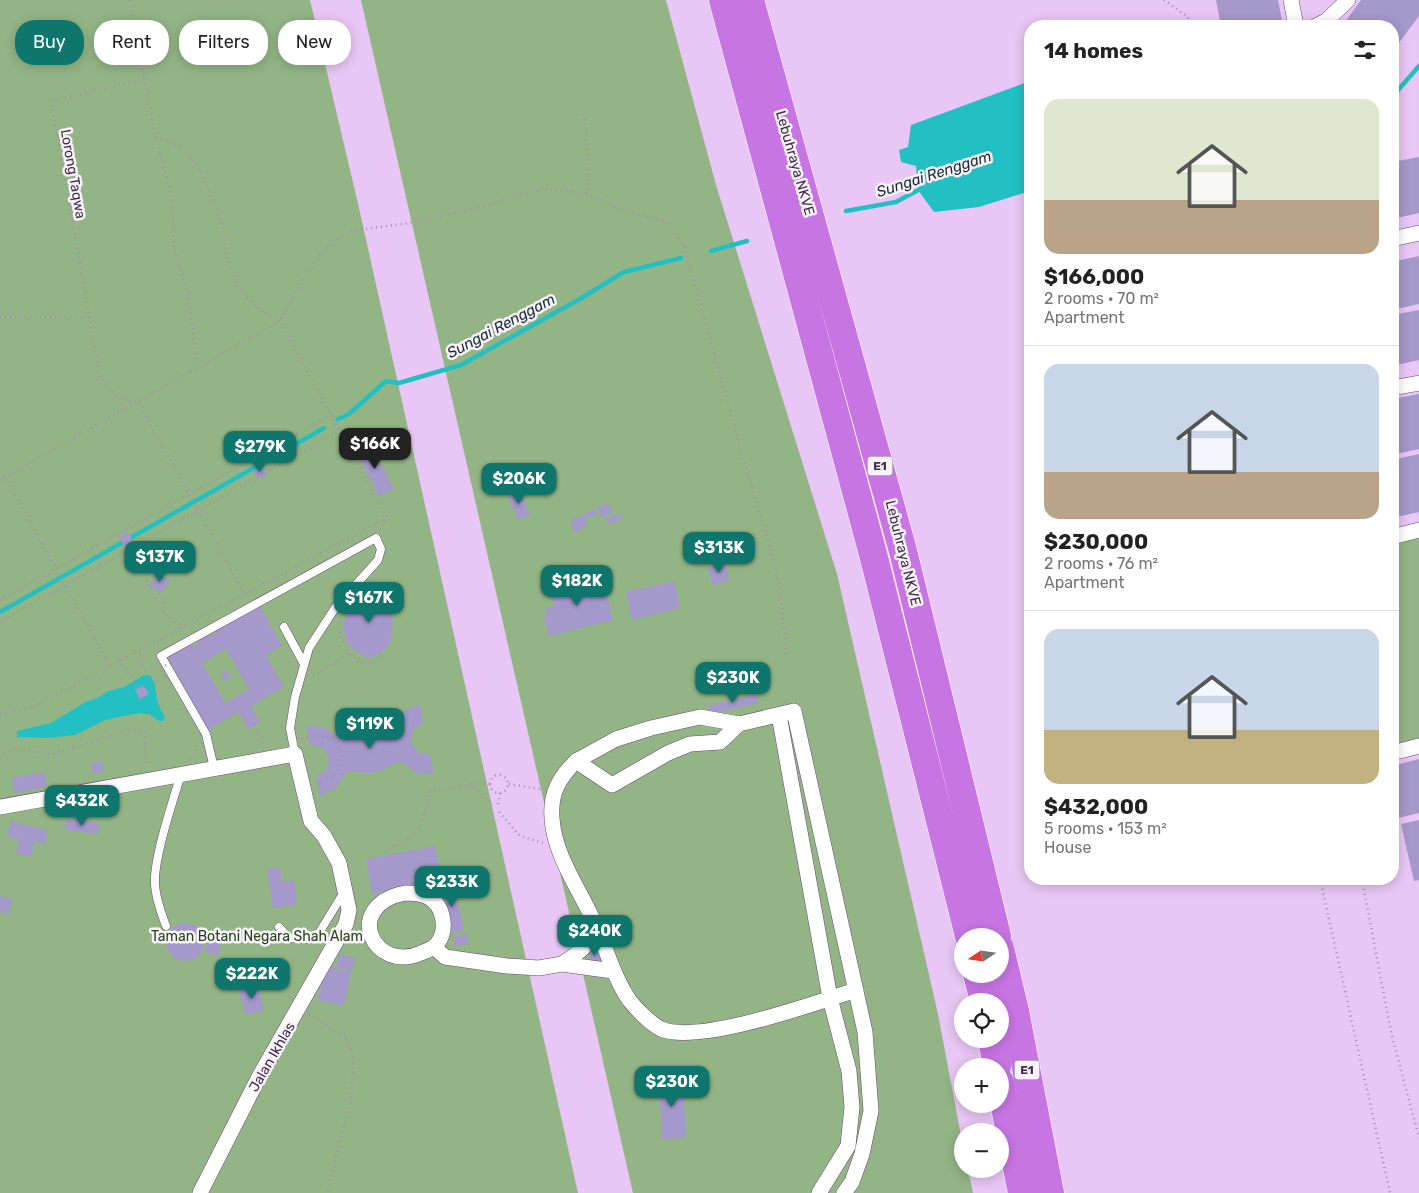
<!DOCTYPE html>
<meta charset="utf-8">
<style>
body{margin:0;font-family:Rubik,sans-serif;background:#f6f6f6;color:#222;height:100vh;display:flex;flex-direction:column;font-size:19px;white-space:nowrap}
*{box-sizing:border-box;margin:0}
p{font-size:16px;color:#767676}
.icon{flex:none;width:28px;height:28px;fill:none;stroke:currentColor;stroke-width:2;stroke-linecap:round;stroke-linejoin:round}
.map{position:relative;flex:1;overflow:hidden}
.panel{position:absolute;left:1024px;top:20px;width:375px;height:865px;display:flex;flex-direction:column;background:#fff;border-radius:20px;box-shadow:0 2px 12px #0003}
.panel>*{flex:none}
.banner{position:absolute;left:15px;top:20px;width:475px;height:45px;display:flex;gap:10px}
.needle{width:32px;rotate:257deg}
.fabs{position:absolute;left:954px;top:928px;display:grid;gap:10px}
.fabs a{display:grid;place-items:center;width:55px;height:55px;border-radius:50%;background:#fff;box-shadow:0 2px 12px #0003;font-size:25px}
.price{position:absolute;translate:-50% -42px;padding:0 11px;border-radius:10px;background:#0f766e;color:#fff;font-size:16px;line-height:32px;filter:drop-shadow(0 1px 2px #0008)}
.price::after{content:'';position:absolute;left:50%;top:30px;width:15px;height:11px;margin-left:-8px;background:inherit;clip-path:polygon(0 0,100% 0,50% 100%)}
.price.on{background:#222;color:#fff}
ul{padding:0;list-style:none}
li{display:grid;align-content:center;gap:10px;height:265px;padding:0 20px}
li+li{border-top:1px solid #e0e0e0}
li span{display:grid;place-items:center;height:155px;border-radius:15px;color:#555}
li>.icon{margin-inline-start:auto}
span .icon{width:90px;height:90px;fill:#fffc;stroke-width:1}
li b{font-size:21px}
h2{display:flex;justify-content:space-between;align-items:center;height:60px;padding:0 20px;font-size:21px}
.chip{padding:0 18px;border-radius:20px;background:#fff;box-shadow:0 2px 12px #0003;font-size:18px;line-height:45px}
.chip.on{background:#0f766e;color:#fff}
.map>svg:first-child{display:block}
.green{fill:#93b586}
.water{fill:#23c0c3}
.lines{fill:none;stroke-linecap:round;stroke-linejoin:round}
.stream{stroke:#23c0c3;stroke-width:4.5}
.building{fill:#a598ca;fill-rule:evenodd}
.service-casing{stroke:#684972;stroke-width:9}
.minor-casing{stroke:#684972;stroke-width:16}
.motorway-casing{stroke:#fff;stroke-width:29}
.path{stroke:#a68cb0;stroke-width:2.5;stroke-dasharray:1 4;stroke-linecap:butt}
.service{stroke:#fff;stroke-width:8}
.minor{stroke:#fff;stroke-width:15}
.motorway{stroke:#c875e4;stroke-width:28}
.path-bridge{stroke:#a68cb0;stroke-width:2.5;stroke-dasharray:1 4;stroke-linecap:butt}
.labels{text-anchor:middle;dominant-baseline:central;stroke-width:5;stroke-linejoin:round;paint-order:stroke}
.shield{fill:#f9f2fc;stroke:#766a7a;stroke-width:1}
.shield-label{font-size:12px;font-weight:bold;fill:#3e3043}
.street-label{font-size:14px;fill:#3e3043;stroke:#f9f2fc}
.park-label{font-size:14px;fill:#224510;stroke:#f9f2fc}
.water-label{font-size:15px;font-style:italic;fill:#162e2f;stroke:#f9f2fc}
</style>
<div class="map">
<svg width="1419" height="1193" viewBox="0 0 1419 1193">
<rect width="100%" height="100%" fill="#e8c6f5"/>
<path class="green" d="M0 0H310L359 208 578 1193H0Z
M361 0H666L716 185 837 574 938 1014 962 1141V1169H968L973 1193H633Z
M1419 538V742L1393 748 1392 544Z"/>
<path class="water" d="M1030 81V191L979 207 934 212 918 190 916 166 901 162 899 150 908 147 911 125Z
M144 675H150C157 685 155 692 158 703 159 708 163 712 165 717L163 721H159L149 714 139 713 105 720 75 735 47 738 17 737V731L51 723 85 702 97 698 108 691 124 687Z"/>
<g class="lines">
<path class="stream" d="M1392 97 1419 66
M846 211 896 202 922 188
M711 251 747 241
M338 419 349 414 386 381 399 383 461 365 578 300 624 272 681 258
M0 612 324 428"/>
</g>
<path class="building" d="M1216 0H1278L1283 26H1221Z
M1361 0H1419V16L1392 52V26H1342Z
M1419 157V213L1392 219V162Z
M1419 256V304L1392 310V262Z
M1419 310V360L1392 366V315Z
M1419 394V449L1392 455V399Z
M370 443 394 489 379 496 356 451Z
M1419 454V512L1392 518V460Z
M261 466 267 475 258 479 253 471Z
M520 490 530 515 518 520 508 496Z
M608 503 612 513 601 517 598 507Z
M595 509 597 515 586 519 584 514Z
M621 513 623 519 608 524 606 518Z
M583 515 587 527 574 532 570 520Z
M128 532 133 541 124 546 119 537Z
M726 564 729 581 712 585 708 568Z
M158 573 170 581 162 593 150 585Z
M594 577 599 596 607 595 613 620 549 636 543 615H547L545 609 554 607 550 588Z
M674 581 680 608 632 620 626 592Z
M370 582 389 607 393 623 391 641 387 647 381 653 368 658 361 655 347 643 343 626 349 608Z
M260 606 282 646 266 655 284 687 251 706 260 722 248 729 239 712 208 730 164 651 187 637 193 647 199 644 193 634 205 627 211 636 217 633 212 624 239 608 243 616ZM226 649 249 689 225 703 202 663Z
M227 670 231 677 224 681 221 674Z
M144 685 149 694 140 699 135 690Z
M756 694 758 703 710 714 708 706Z
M420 704 423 723 414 729 412 734V745L419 753 430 754 434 774 417 773 400 761 382 770 370 773 347 771 336 788 320 796 316 776 326 771 329 760 325 750 321 747 310 745 306 726 323 727 340 738 358 729 370 726 393 729 404 711Z
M1419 759V813L1398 818 1392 797V766Z
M102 761 104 771 93 774 90 763Z
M44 772 47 786 15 793 12 778Z
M67 819 99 823 98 834 65 830Z
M1419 820V880L1414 881 1401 824Z
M11 821 48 830 45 844 35 841 31 857 16 853 19 839 7 836Z
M435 846 442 881 372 894 366 859Z
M280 867 282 882 294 880 297 904 273 908 267 869Z
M453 883 464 930 452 933 441 886Z
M0 896 12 899 9 914 0 912Z
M166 942a19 19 0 1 1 38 0a19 19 0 1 1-38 0Z
M467 934 469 943 455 947 453 937Z
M208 937 221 940 219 955 205 952Z
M599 949 603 961 591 964 588 952Z
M339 954 355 958 352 971 336 967Z
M242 961 249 984 237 988 230 964Z
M326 966 351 972 344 1006 318 1000Z
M258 985 264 1010 245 1015 239 990Z
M683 1077 686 1138 662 1139 659 1078Z"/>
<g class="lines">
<g class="service-casing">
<path id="service" d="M284 627 304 664
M214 768 206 734 161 656 376 538 381 549 378 560 335 608 309 648 295 697 290 728 295 754
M166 926C161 912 156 900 155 885 153 859 173 801 181 774
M279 927 289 938 307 939 319 933 344 892"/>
</g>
<g class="minor-casing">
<path id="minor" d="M1291 0 1296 26
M1316 26 1326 21 1348 0
M1392 239 1419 233
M1392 388 1419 383
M1392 537 1419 530
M779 715 830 998 849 1071 852 1107 848 1146 819 1193
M1400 751 1419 746
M576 761 616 739 651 728 700 717 739 724
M0 807 295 754 311 821 324 836 339 863 349 910 346 924 259 1077 200 1193
M405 893C413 893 420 893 428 897 444 905 448 930 437 944 433 949 426 951 421 953 374 974 341 906 405 893Z
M434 947 445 957 507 966 539 968 562 964 613 971
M562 964C580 952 588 947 596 925
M844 1193 852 1182 862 1154 871 1111 865 1032 794 711 739 724 720 742 690 744 668 753 612 785 576 761C559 778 550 793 552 818 554 856 581 891 596 926 607 951 614 978 630 1001 637 1010 651 1024 661 1029 698 1045 816 1003 856 990"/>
</g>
<g class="motorway-casing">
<path id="motorway" d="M723 0 873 554 969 936
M750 0 903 551 997 936
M1000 948 1015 1011 1050 1193
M977 974 984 1001
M992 1039 997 1066
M1000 1082 1022 1193"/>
</g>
<path class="path" d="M130 0 144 79 51 101 100 377 119 398 138 402 246 597
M1164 0 1188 17 1192 26
M144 79 156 137 173 200 174 248 188 296 198 367
M584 114 589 162 587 194 617 208 666 222 675 231 685 249 745 465 773 557 781 595 786 655
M156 137 183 147 199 168 221 218 228 261 241 291 260 310 280 321
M0 317H88
M5 477 110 666
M0 480 280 321
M380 530 387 518 280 321 301 283 323 251 339 237 357 230 409 223 492 204 543 188 587 194
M126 550 146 563 148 586 162 596 164 613 183 627
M0 600 331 415
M0 622 340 431
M339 622C338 639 352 667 372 663L384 654
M135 653 152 684
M120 660 137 689 142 686 143 689 162 678
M313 675 350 653
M0 714 31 708 385 519
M254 725 264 744
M302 739C308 737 315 735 322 736 349 740 350 777 316 783
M0 756 15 749 52 754 125 731H144L147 766
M191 759 198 748
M490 784a9 9 0 1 1 18 0a9 9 0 1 1-18 0Z
M470 784 492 805
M509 784 540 789
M498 804 500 793
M499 812 520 836 543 843
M393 854 391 846C421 838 424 820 429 792L470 784H491
M1320 879 1390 1193
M1362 879 1391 1032 1419 1138
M309 1015 344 1035 354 1057 351 1098 327 1193"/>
<use href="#service" class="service"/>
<use href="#minor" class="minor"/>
<use href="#motorway" class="motorway"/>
<path class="path-bridge" d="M165 676 160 668 170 663"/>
</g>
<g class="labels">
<g class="shield">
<rect x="867.5" y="456.5" width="25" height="19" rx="4"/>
<rect x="1014.5" y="1060.5" width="25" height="19" rx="4"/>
</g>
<g class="shield-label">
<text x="880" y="466">E1</text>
<text x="1027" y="1070">E1</text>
</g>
<g class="street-label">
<text transform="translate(795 163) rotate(74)">Lebuhraya NKVE</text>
<text transform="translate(73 174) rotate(80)">Lorong Taqwa</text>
<text transform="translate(903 553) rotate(76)">Lebuhraya NKVE</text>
<text transform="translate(272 1057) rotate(-60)">Jalan Ikhlas</text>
</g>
<g class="park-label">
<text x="257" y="936">Taman Botani Negara Shah Alam</text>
</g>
<g class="water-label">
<text transform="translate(934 174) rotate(-18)">Sungai Renggam</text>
<text transform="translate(501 326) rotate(-28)">Sungai Renggam</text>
</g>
</g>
</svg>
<div class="fabs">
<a><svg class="needle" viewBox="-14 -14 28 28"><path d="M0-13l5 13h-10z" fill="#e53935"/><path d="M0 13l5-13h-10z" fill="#767676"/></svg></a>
<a><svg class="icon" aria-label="locate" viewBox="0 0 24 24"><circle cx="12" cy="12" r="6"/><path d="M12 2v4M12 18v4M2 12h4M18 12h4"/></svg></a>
<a>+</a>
<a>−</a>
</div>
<b class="price on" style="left:375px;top:470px">$166K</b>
<b class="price" style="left:260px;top:473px">$279K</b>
<b class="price" style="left:519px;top:505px">$206K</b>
<b class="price" style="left:719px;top:574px">$313K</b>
<b class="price" style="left:160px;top:583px">$137K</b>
<b class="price" style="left:577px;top:607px">$182K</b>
<b class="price" style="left:369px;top:624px">$167K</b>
<b class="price" style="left:733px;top:704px">$230K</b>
<b class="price" style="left:370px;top:750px">$119K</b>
<b class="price" style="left:82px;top:827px">$432K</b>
<b class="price" style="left:452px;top:908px">$233K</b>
<b class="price" style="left:595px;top:957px">$240K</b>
<b class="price" style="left:252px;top:1000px">$222K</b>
<b class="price" style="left:672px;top:1108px">$230K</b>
<div class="banner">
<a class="chip on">Buy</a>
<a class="chip">Rent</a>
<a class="chip">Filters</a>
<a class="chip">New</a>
</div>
<section class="panel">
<h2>14 homes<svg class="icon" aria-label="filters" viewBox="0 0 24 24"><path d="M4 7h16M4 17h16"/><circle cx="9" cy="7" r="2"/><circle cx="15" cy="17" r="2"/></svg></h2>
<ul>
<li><span style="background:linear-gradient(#dfe7d0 65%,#b9a48a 0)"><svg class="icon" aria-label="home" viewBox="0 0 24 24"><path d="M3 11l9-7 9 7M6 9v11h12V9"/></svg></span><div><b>$166,000</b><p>2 rooms · 70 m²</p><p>Apartment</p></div></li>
<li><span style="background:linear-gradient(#c9d6e8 70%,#b9a48a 0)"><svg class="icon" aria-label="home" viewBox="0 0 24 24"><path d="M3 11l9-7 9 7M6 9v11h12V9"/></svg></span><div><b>$230,000</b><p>2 rooms · 76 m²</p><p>Apartment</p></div></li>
<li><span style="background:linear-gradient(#c9d6e8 65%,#c2b280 0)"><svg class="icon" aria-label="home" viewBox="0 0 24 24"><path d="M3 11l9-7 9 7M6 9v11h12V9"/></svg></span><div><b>$432,000</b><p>5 rooms · 153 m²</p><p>House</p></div></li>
</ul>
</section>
</div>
